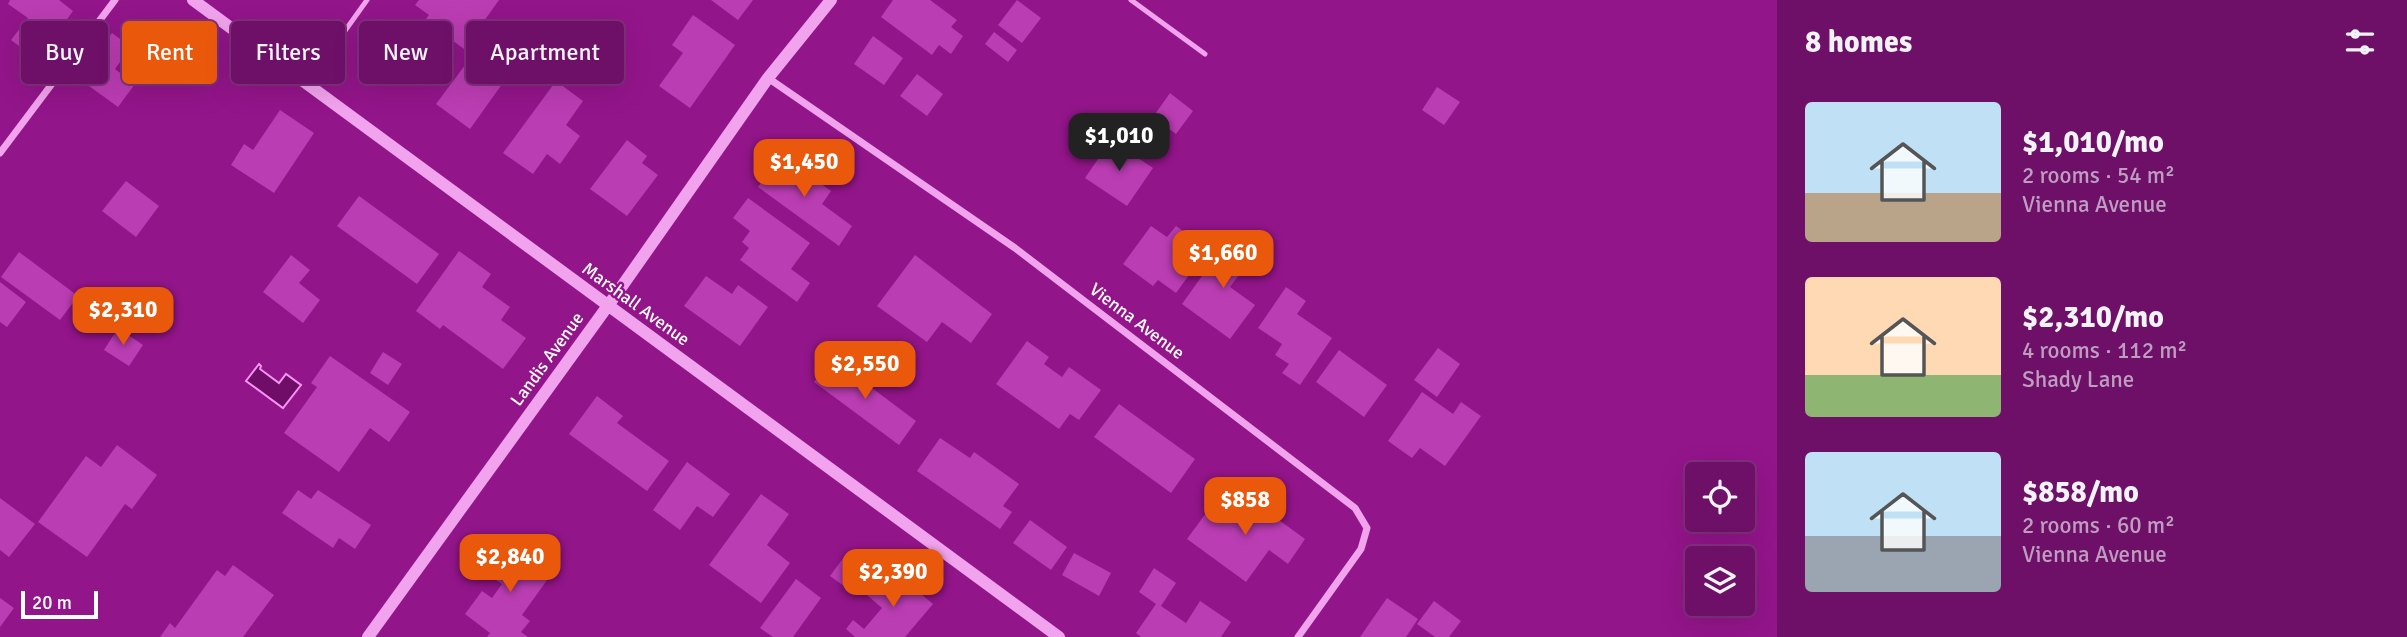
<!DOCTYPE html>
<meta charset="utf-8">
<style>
body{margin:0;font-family:Signika,sans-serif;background:#73196e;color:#f1f3f6;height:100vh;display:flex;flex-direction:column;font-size:26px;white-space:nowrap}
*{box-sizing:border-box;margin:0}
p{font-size:23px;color:#bf9dc0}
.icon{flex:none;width:38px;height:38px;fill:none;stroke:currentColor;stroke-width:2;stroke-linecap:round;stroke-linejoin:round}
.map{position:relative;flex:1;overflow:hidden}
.panel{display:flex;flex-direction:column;background:#6e1068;width:630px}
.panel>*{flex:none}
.banner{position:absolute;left:21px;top:21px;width:665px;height:63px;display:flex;gap:14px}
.tools{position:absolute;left:1685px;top:462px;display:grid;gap:14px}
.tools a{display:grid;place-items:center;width:70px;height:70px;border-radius:7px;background:#6e1068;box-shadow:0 7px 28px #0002,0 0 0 2px #80307c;font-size:35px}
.scale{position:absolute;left:21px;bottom:18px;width:77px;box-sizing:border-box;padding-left:7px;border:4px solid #fff;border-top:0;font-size:19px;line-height:24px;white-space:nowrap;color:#fff;-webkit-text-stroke:5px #93158a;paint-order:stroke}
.price{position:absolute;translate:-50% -60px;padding:0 16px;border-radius:14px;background:#ea580c;color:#fff;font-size:23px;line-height:46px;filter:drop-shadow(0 2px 4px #0008)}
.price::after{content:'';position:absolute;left:50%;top:42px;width:21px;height:16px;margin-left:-10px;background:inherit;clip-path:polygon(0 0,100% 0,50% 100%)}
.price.on{background:#222;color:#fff}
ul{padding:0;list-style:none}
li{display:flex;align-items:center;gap:21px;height:175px;padding:0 28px}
li span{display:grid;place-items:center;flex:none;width:196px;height:140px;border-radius:7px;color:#555}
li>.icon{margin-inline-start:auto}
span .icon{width:84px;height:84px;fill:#fffc;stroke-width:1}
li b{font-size:30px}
h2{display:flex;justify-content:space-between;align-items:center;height:84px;padding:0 28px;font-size:30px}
.chip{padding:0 24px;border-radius:7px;background:#6e1068;box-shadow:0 7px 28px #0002,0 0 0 2px #80307c;font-size:24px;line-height:63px}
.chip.on{background:#ea580c;color:#fff}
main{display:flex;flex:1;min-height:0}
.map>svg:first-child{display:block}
.water{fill:#6f0d68;stroke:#f495f0;stroke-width:2}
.building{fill:#bb3db3}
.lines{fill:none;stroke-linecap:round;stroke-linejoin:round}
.service{stroke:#f1a3ed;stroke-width:5}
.minor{stroke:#f1a3ed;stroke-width:7}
.tertiary{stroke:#f1a3ed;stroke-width:12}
.labels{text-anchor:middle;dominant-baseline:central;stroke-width:5;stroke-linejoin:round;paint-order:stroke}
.street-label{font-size:18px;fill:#fff;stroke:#93158a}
</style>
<main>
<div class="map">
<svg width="1777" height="637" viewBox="0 0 1777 637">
<rect width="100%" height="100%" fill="#93158a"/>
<path class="water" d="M259 364 261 366 260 369 279 383 286 374 301 385 283 408 246 381Z"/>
<path class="building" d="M10 0H59L73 11 38 60 11 40 28 18 8 4Z
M419 0H499L464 49 425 20 429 15 415 5Z
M711 0H753L738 20Z
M893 0H930L957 20 951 27 963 36 951 54 939 45 932 55 881 17Z
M1017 0 1041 18 1022 43 998 25Z
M693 15 735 45 690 108 659 86 683 53 672 45Z
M994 32 1017 50 1008 62 985 44Z
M112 33 131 47 115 69 135 84 118 107 78 78Z
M873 36 903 58 884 85 854 64Z
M477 49 510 73 470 129 436 104Z
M917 74 943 94 927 116 900 96Z
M556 81 583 101 566 125 580 136 560 164 547 154 533 174 503 153Z
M1437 87 1460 102 1444 125 1422 110Z
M1170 93 1193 111 1176 134 1153 117Z
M280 110 314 133 274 193 231 165 244 144 253 150Z
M627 140 647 156 642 163 658 175 627 216 590 189Z
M1111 140 1153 168 1127 206 1085 178Z
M781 155 831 191 822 204 852 226 839 246 758 187Z
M126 181 159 206 136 237 102 211Z
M359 196 439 254 417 284 337 226Z
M748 198 810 243 791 269 810 283 797 302 740 260 749 248 742 242 750 231 733 218Z
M1151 226 1167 237 1176 226 1208 249 1176 293 1158 280 1153 286 1123 264Z
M1232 234 1256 252 1230 287 1255 305 1230 339 1182 304Z
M459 251 491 274 482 287 510 307 501 320 526 338 503 369 443 325 440 329 416 311Z
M19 252 78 296 60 320 1 277Z
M291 255 310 270 299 283 320 300 303 323 263 292Z
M915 255 992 314 971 343 942 322 927 342 877 306Z
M706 276 732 294 738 285 768 307 740 346 684 306Z
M0 282 26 302 7 327 0 322Z
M1286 287 1306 301 1297 314 1332 338 1300 385 1282 373 1289 364 1275 355 1282 344 1258 328Z
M118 328 143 345 129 366 104 350Z
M1027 341 1049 357 1044 364 1062 377 1069 367 1101 390 1079 420 1070 414 1059 429 996 384Z
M1438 348 1460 364 1437 397 1414 380Z
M1339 350 1387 385 1364 417 1316 382Z
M383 352 402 364 388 385 370 373Z
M330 356 410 412 389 442 370 428 339 472 284 433 317 387 311 383Z
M832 358 916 421 899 445 814 382Z
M1422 392 1453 414 1461 402 1481 416 1445 466 1420 448 1412 458 1388 441Z
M597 396 623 416 617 423 669 461 647 491 569 434Z
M1119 404 1195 459 1171 493 1094 437Z
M940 438 970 458 974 452 1019 484 1003 506 1012 512 1000 529 917 471Z
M117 445 157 475 132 509 125 504 87 557 38 522 86 456 101 467Z
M687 462 730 494 713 517 697 506 680 530 653 510Z
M298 490 311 499 318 490 371 525 355 549 339 538 333 548 282 513Z
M1238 490 1305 539 1288 564 1269 550 1246 582 1187 539 1206 513 1216 520Z
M761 494 789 514 767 545 790 563 761 603 709 565Z
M0 498 35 524 9 557 0 550Z
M1030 520 1067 547 1051 570 1013 543Z
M501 546 522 561 530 551 555 569 522 615 530 621 521 632 528 637H487L490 633 465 614 482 591 492 598 502 584 483 571Z
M847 553 867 568 851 591 830 576Z
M1074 553 1111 573 1099 596 1062 575Z
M233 565 274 595 243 637H160L170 623 175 628 217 570 225 576Z
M890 568 933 604 905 637H855L846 629 853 620 864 629 882 608 867 595Z
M1154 568 1176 583 1161 606 1186 623 1200 601 1231 622 1221 637H1141L1136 633 1156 604 1139 592Z
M796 579 821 598 793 637H773L760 628Z
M0 598 14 608 0 627Z
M1387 598 1418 619 1406 637H1360Z
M1434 601 1461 621 1449 637H1435L1417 624Z"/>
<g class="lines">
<path class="service" d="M1131 0 1205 54
M307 84 367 0"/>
<path class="minor" d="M768 78 1015 248 1355 508 1367 528 1361 549 1298 637
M0 153 115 0"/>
<path class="tertiary" d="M193 0 1059 637
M368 637 620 289 768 78 831 0"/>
</g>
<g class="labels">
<g class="street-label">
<text transform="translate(636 304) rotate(36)">Marshall Avenue</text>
<text transform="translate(1137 321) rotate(37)">Vienna Avenue</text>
<text transform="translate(547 359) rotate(-54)">Landis Avenue</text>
</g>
</g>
</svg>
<div class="tools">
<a><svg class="icon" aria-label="locate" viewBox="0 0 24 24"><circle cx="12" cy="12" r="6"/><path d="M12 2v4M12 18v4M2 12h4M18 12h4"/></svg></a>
<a><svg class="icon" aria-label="layers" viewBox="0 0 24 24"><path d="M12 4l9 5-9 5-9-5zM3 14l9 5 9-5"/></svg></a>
</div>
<div class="scale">20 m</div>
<b class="price on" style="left:1119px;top:173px">$1,010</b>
<b class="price" style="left:804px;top:199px">$1,450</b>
<b class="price" style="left:1223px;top:290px">$1,660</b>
<b class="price" style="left:123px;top:347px">$2,310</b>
<b class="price" style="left:865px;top:401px">$2,550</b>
<b class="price" style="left:1245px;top:537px">$858</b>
<b class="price" style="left:510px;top:594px">$2,840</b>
<b class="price" style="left:893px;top:609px">$2,390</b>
<div class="banner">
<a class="chip">Buy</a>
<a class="chip on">Rent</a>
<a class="chip">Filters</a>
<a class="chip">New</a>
<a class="chip">Apartment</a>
</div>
</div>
<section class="panel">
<h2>8 homes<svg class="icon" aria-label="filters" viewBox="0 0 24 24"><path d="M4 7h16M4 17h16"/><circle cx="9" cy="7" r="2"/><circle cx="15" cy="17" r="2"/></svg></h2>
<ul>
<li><span style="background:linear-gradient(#bfe0f5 65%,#b9a48a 0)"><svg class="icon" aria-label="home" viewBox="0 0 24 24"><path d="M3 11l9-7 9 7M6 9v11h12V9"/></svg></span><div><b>$1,010/mo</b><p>2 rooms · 54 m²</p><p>Vienna Avenue</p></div></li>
<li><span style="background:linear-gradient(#ffd9b3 70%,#8fb573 0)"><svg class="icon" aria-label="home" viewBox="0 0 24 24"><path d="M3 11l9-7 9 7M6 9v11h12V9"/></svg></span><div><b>$2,310/mo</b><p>4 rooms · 112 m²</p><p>Shady Lane</p></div></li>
<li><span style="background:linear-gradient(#bfe0f5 60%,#9aa5b1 0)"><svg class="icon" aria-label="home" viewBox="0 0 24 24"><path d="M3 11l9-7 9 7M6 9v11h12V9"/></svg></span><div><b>$858/mo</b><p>2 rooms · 60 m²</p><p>Vienna Avenue</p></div></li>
</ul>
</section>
</main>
